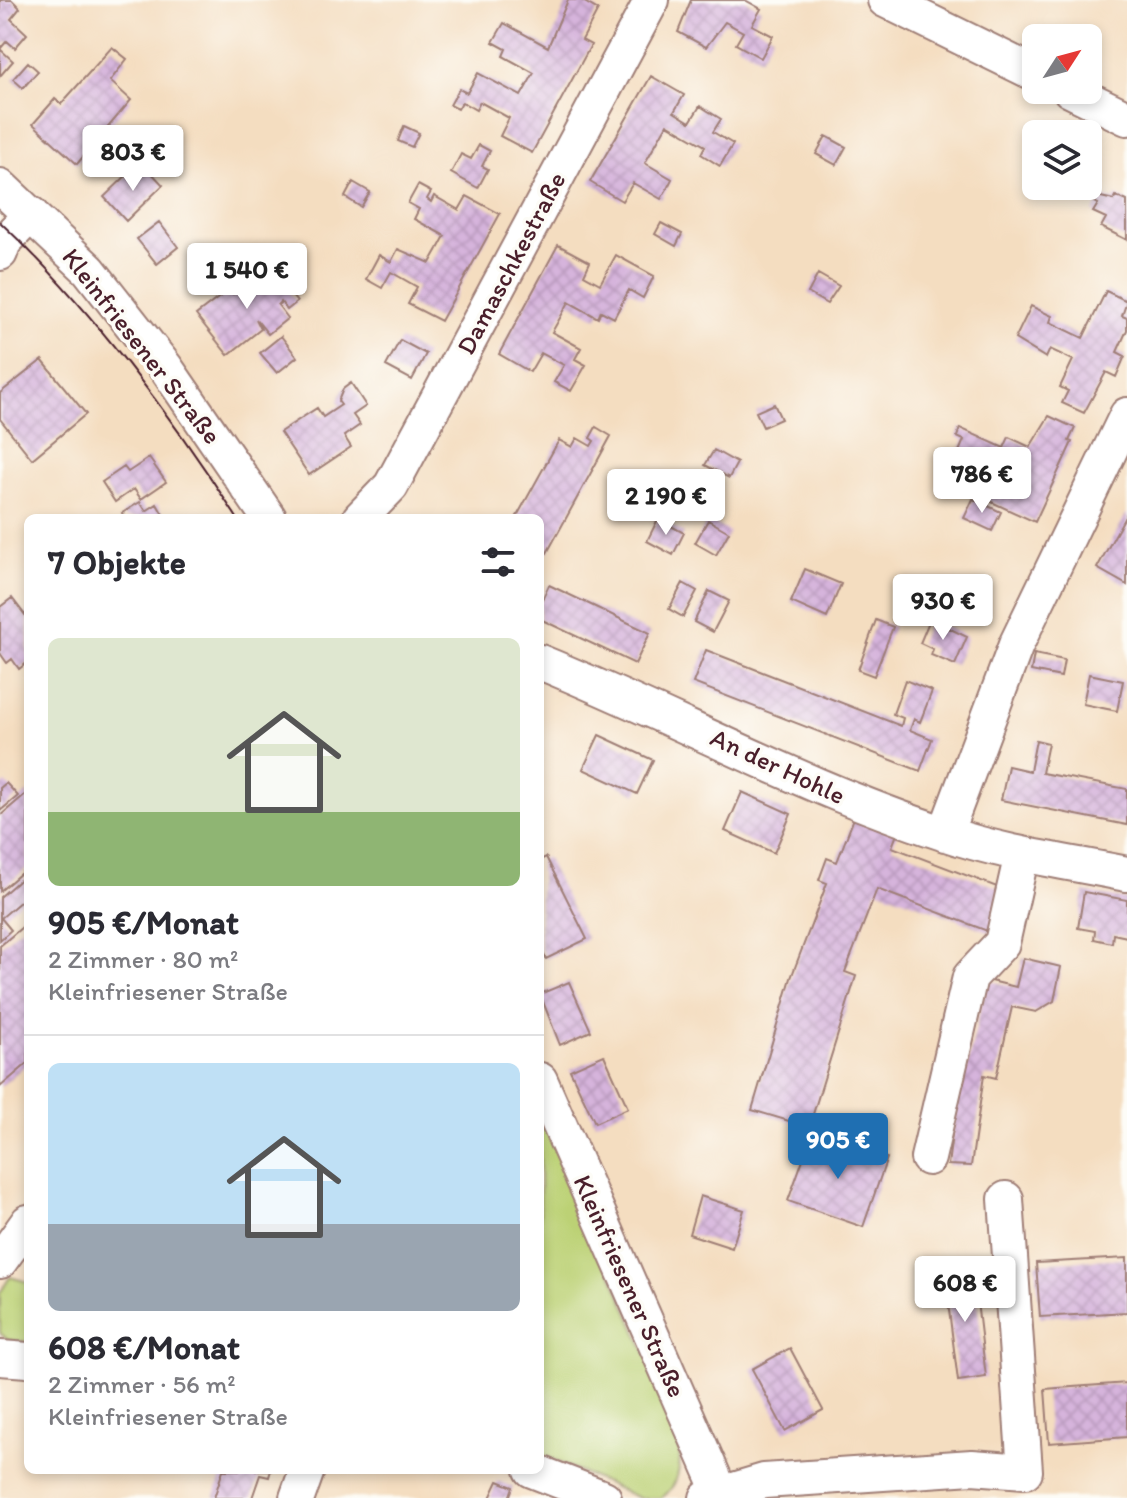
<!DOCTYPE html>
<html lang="de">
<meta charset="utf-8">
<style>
body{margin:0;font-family:Itim,sans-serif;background:#f2f2f3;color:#2b2b33;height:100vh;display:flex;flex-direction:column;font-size:30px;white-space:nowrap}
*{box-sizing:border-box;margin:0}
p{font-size:26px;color:#7c7c81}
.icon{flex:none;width:44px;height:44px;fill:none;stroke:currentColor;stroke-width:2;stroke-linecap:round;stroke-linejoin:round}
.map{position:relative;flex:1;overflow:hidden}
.side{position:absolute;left:24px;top:514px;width:520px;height:960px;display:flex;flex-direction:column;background:#fff;border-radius:12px;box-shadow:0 4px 12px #0003}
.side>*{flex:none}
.needle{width:52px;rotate:54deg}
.buttons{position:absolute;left:1022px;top:24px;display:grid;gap:16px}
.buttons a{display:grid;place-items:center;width:80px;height:80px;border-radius:12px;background:#fff;box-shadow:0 4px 12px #0003;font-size:40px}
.price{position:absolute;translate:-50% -68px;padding:0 18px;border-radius:8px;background:#fff;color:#222;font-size:26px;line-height:52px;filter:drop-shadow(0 2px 4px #0008)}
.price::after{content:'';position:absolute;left:50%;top:48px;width:24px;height:18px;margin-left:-12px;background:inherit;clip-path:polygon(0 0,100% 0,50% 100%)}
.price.active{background:#1f6fb2;color:#fff}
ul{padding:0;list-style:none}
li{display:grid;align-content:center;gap:16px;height:424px;padding:0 24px}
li+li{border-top:2px solid #e1e1e2}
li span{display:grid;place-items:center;height:248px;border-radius:12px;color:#555}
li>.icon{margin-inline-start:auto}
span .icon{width:144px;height:144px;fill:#fffc;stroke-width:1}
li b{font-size:34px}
h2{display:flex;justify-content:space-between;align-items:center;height:96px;padding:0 24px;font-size:34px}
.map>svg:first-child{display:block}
.green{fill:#bcd175;stroke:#837850;stroke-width:2}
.building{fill:url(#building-cross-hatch)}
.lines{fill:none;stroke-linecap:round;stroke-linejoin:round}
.minor-casing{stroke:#9f7e76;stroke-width:38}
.minor{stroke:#fff;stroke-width:34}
.tram{stroke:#4a1f2b;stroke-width:2}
.labels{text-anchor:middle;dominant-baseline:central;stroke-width:7;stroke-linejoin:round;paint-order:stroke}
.street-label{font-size:26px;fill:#4a1f2b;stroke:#fdfcf7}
</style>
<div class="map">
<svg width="1127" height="1498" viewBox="0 0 1127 1498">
<defs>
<pattern id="building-cross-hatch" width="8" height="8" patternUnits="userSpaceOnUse" patternTransform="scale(2)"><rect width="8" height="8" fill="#d6b4dc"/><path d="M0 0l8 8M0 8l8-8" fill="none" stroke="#b99abd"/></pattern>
</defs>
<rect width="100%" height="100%" fill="#fdfcf7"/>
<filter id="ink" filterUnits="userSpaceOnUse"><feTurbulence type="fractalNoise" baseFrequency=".0125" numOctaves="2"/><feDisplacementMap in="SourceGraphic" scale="16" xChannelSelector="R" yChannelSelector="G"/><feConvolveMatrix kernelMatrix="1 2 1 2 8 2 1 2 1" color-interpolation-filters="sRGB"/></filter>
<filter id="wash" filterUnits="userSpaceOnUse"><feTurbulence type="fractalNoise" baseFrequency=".006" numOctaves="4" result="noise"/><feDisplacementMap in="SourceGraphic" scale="32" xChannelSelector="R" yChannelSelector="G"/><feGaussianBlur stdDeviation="1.8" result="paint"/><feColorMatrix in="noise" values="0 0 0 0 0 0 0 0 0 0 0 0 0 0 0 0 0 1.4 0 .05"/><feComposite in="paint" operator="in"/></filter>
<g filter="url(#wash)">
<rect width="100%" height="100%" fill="#f4ddc0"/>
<path class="green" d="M540 1109 676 1423C680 1449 686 1481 661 1498H639L540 1454Z
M10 1277 28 1282V1342L8 1340 0 1333V1293Z"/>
<g id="blocks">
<path class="building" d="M0 0H12L20 8 11 19 27 34 15 48 7 41 0 49Z
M568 0H581L598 10 582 40 591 45 532 153 500 136 509 118 480 102 476 110 462 102 458 109 450 105 459 89 467 93 478 73 521 96 534 73 503 56 506 49 493 42 504 23 548 47Z
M691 0H745L761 9 752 25 773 36 761 58 736 44 743 32 725 22 706 47 678 32Z
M112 47 127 59 110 81 131 100 77 164 33 124 55 99 61 104Z
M0 49 13 61 0 76Z
M28 62 38 71 23 88 13 79Z
M651 76 684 95 674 112 690 122 700 106 721 119 713 132 733 144 720 166 701 154 705 146 667 124 645 163 672 179 667 189 661 199 633 183 622 201 590 182Z
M404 126 419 133 412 147 398 141Z
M826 136 846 147 836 165 816 154Z
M479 145 490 151 482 166 488 169 478 188 451 173 461 154 471 159Z
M148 169 163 185 126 221 104 197 130 172 137 179Z
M353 182 370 192 361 207 345 197Z
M1088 184 1100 190 1097 195 1101 197 1114 200 1116 196 1127 201V240L1101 227 1106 218 1093 212 1098 204 1062 186Z
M418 185 431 192 427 199 431 202 434 196 459 210 467 196 500 214 441 321 408 304 417 287 391 272 382 288 366 279 379 255 391 262 398 249 430 263 438 249 445 236 414 219 419 209 408 203Z
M159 222 178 247 157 264 137 239Z
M661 223 682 234 676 246 655 234Z
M558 245 590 262 584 275 600 284 616 255 654 276 643 298 629 290 614 318 601 311 598 318 569 302 552 332 581 348 575 359 586 365 571 391 554 382 564 365 541 353 530 372 499 354Z
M272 271 297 302 287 310 281 302 278 305 288 318 268 334 256 319 261 329 228 355 196 315 230 289 233 294 236 291 233 287 249 275 255 284Z
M818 274 839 286 827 304 808 293Z
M1106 291 1127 301 1122 316 1127 318V330L1117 352 1125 356 1116 377 1106 372 1084 413 1062 403 1068 391 1060 387 1073 360 1050 349 1046 358 1015 339 1031 306 1052 316 1050 322 1083 338Z
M281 336 297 357 277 373 260 353Z
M400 340 426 354 412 380 386 366Z
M42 360 86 414 32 459 0 419V393Z
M351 383 366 406 353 415 360 425 344 436 351 447 309 475 280 432 317 408 323 417 341 405 338 401 343 389Z
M774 404 781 419 763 427 756 412Z
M1049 416 1075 428 1069 441 1072 442 1035 522 985 499 994 481 1010 489 1014 482 958 454 964 440 957 437 960 428 1004 448 1009 437 1030 447Z
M596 427 611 436 547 553 540 549V518H516L559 440 572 447 577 438 591 446 594 441 590 438Z
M714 450 737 463 729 478 705 465Z
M149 458 166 482 141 499 134 489 115 502 102 482 124 467 128 472Z
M650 475 676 490 662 514 636 499Z
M973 499 1001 512 992 531 964 518Z
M140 502 146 511 157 504 165 518H125L122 513Z
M1127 513V585L1097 568Z
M658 519 684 533 673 555 647 541Z
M708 520 729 532 716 555 695 543Z
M805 569 841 584 827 618 791 602Z
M683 583 697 591 683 617 669 609Z
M549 585 650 633 635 664 540 619V604Z
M709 591 729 601 713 632 694 622Z
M12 598 25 615 28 612V662L19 669 12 659 7 663 0 653V607Z
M930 619 967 637 955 665 931 655 933 649 920 643Z
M876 620 893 627 874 676 858 670Z
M706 650 901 726 903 718 893 714 905 680 932 691 920 722 914 719 910 730 932 739 920 771 693 683Z
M1034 654 1064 660 1061 677 1031 671Z
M1089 674 1123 681 1117 711 1083 704Z
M599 735 653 760 637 794 583 769Z
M1036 740 1048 743 1042 773 1127 789V825L1001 800 1008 766 1030 771Z
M6 783 18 796 0 811V788Z
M28 792V867L0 891V816Z
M742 792 791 814 774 853 725 831Z
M854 818 897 834 892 847 1005 890 990 932 877 889 845 972 856 976 809 1127 752 1110 791 978 827 883 819 880 827 858 837 862Z
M546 857 587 939 546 959 540 947V860Z
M23 877 28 883V895L1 918 11 930 0 940V897Z
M1084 892 1127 900V937L1113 934 1112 943 1094 939 1095 931 1078 928Z
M28 922V1063L0 1087V946Z
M1023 958 1061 967 1054 1001 1036 1012 1012 1007 996 1078 984 1075 971 1166 948 1165 958 1088 966 1071 987 980 1016 987Z
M569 982 591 1031 560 1045 540 994Z
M604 1055 628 1108 595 1123 570 1070Z
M811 1137 859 1154 861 1149 887 1158 863 1227 788 1201Z
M700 1196 744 1210 732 1248 689 1234Z
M1127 1258V1312L1040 1317 1036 1263Z
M973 1268 986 1377 958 1381 944 1271Z
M790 1348 823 1410 785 1431 752 1369Z
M1127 1383V1437L1049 1443 1045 1389Z
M223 1470H271L269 1477 260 1475 252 1498H214Z
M498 1481 513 1487 509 1498H490Z"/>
</g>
</g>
<g filter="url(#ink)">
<use href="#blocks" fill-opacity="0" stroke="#9f7e76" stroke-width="2"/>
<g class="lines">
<g class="minor-casing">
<path id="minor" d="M885 0 1036 74
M1070 90 1127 118
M0 186 89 270 166 368 269 518
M0 253 4 242 31 214
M360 518 391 486 652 0
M540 662C675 717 805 788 943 833 1002 853 1066 862 1127 874
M945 834 1016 645 1127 415
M540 1080 723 1498
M928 1158 970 977 1002 943 1022 854
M0 1261 28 1222
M0 1358 28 1360
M532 1470 604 1498
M297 1498 307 1470
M707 1498 764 1481 972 1467 1025 1471 1006 1199"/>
</g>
<use href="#minor" class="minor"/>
<path class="tram" d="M0 222C87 303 173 418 237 518"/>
</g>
</g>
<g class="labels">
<g class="street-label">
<text transform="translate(511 263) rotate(-62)">Damaschkestraße</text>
<text transform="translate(142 346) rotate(52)">Kleinfriesener Straße</text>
<text transform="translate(778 766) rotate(25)">An der Hohle</text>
<text transform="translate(630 1286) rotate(66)">Kleinfriesener Straße</text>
</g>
</g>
</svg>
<div class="buttons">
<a><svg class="needle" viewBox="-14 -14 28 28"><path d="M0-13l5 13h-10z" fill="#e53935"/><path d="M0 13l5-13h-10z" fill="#7c7c81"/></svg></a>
<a><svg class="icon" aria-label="layers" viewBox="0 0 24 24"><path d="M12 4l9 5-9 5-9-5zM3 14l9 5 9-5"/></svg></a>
</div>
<b class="price" style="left:133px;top:193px">803 €</b>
<b class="price" style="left:247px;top:311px">1 540 €</b>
<b class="price" style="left:982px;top:515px">786 €</b>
<b class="price" style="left:666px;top:537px">2 190 €</b>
<b class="price" style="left:943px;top:642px">930 €</b>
<b class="price active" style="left:838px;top:1181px">905 €</b>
<b class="price" style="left:965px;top:1324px">608 €</b>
<section class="side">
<h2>7 Objekte<svg class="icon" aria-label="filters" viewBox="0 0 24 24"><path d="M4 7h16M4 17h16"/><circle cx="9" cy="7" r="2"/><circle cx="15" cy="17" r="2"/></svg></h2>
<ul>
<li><span style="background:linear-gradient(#dfe7d0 70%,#8fb573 0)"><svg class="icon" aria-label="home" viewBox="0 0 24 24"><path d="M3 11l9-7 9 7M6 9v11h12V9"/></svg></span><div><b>905 €/Monat</b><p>2 Zimmer · 80 m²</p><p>Kleinfriesener Straße</p></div></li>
<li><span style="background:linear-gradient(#bfe0f5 65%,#9aa5b1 0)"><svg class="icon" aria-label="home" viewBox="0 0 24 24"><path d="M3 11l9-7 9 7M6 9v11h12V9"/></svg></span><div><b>608 €/Monat</b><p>2 Zimmer · 56 m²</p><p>Kleinfriesener Straße</p></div></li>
</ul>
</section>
</div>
